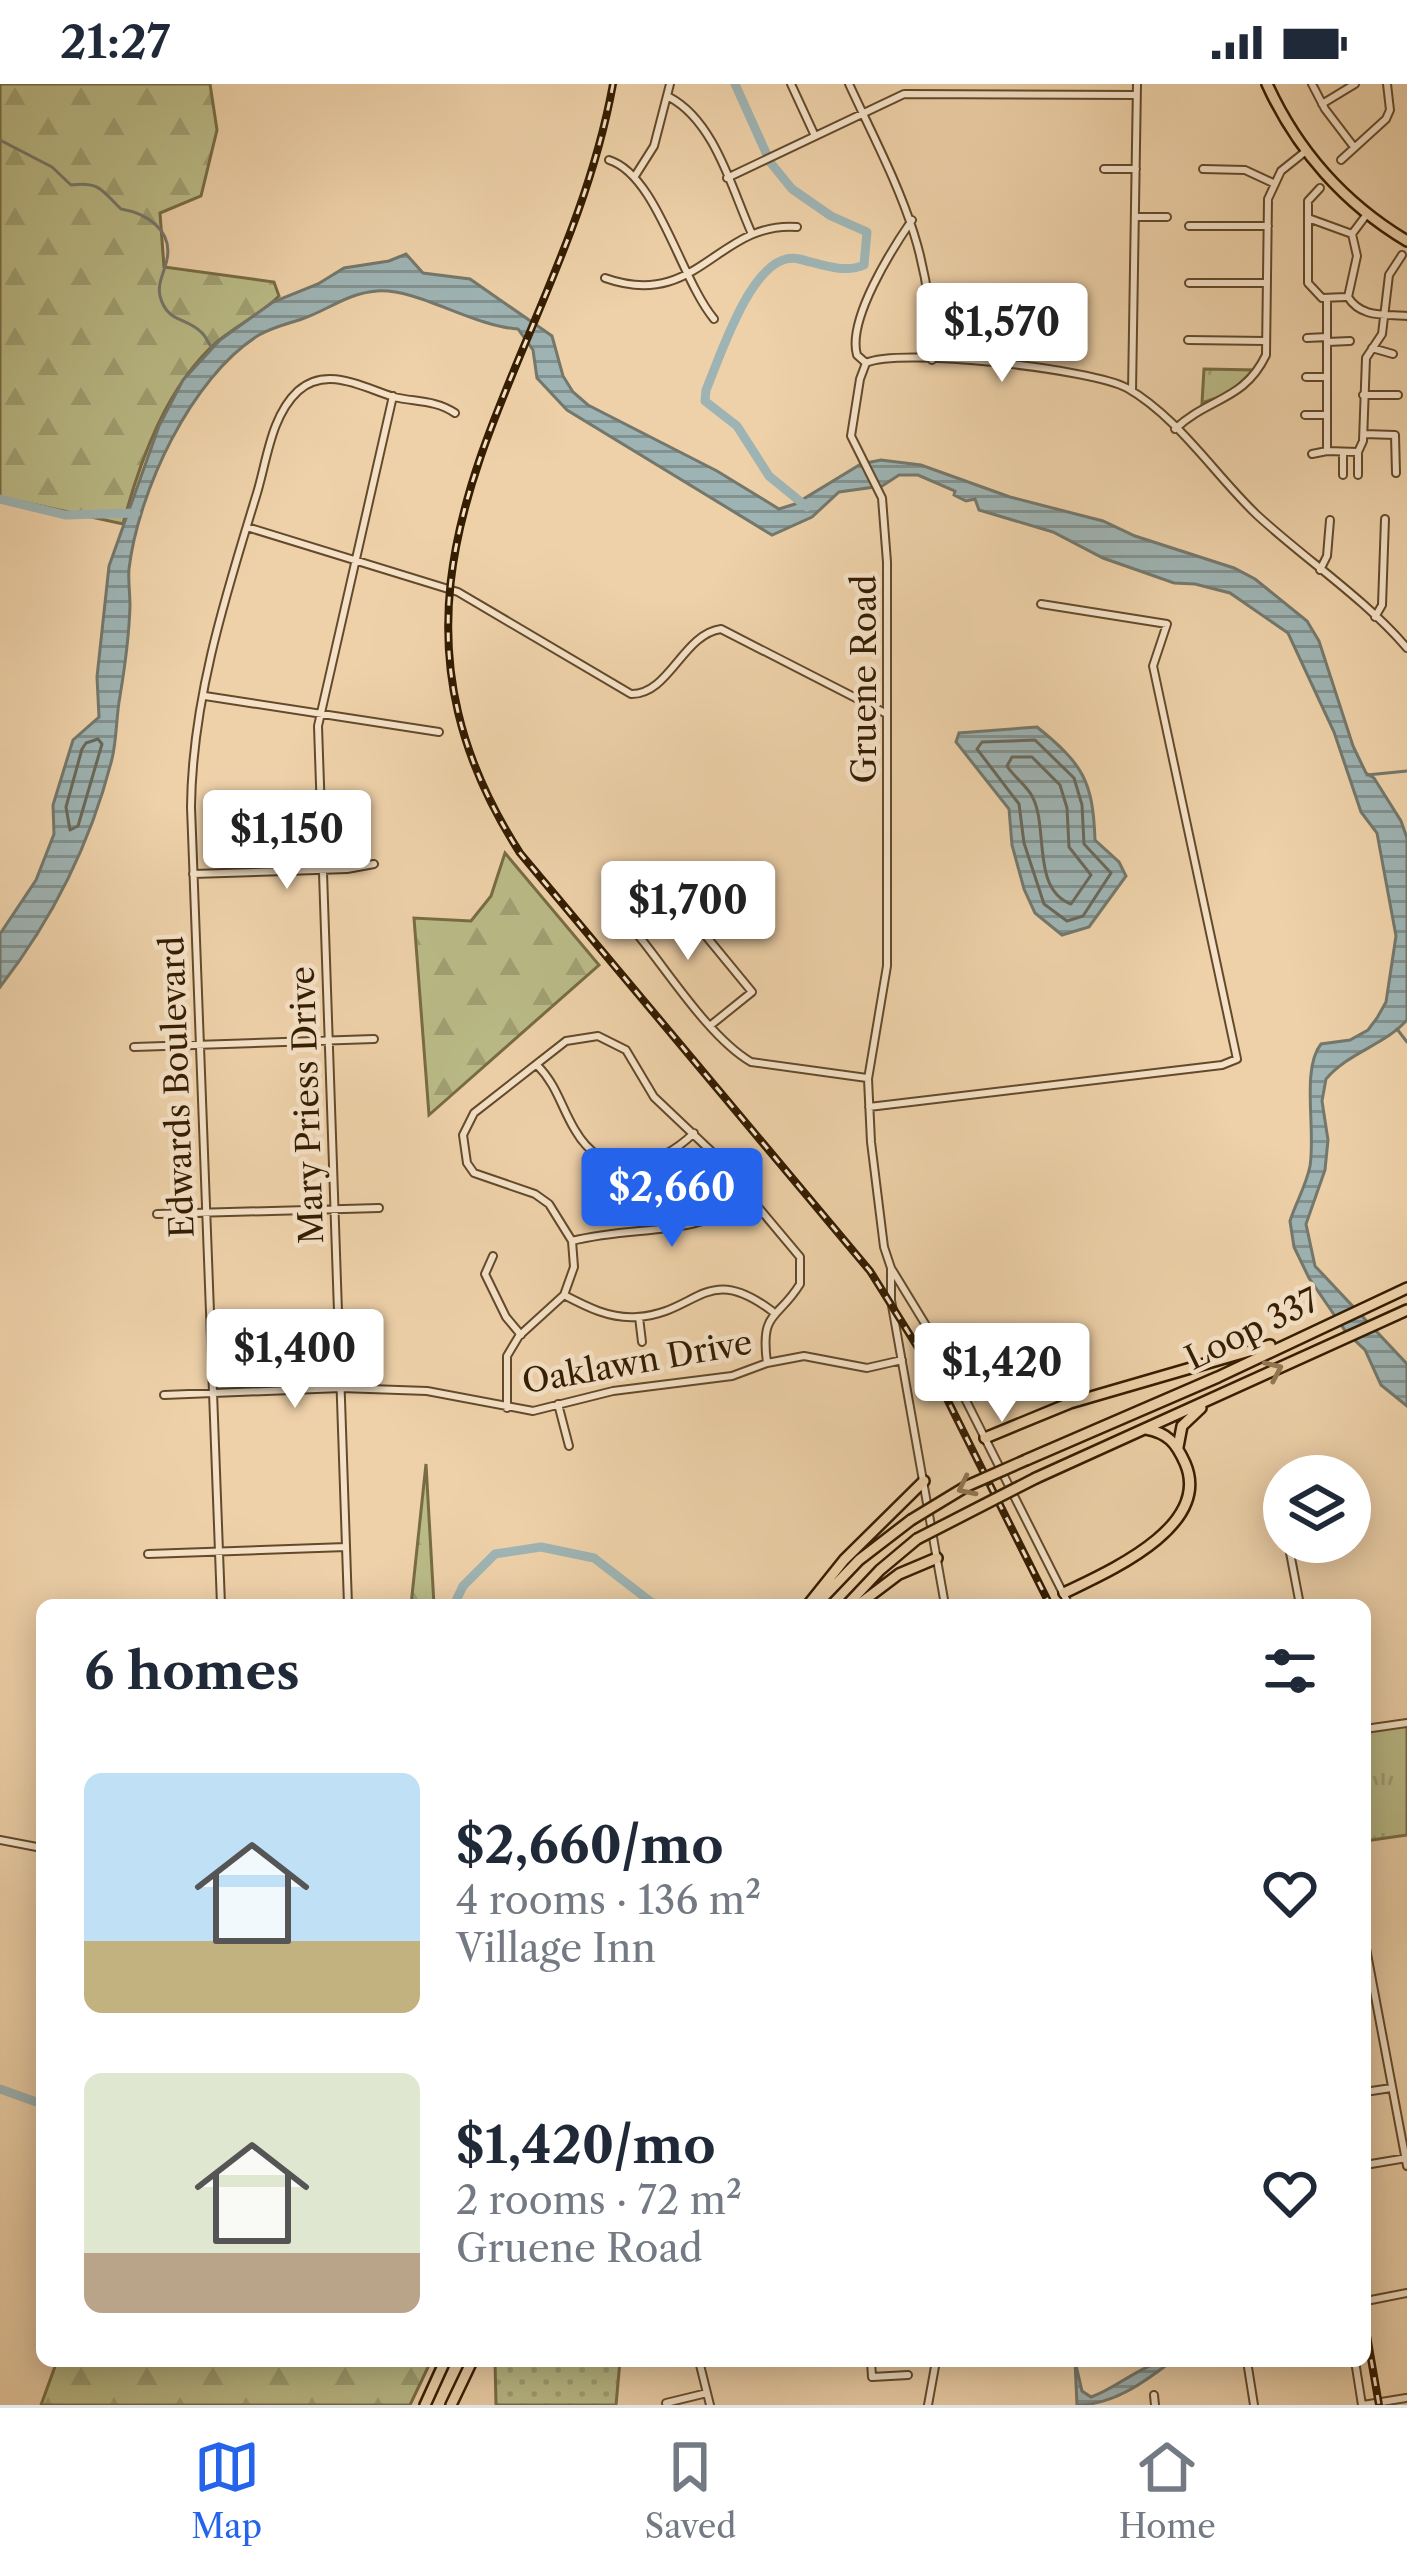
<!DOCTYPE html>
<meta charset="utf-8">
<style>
body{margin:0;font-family:"Libre Caslon Text",serif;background:#f2f2f3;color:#1f2937;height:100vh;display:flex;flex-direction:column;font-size:45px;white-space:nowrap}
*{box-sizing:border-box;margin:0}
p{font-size:39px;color:#747a83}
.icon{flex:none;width:66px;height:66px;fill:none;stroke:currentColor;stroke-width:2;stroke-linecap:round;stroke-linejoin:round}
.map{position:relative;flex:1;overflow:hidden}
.sheet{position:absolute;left:36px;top:1515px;width:1335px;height:768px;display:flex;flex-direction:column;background:#fff;border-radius:18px;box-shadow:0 6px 30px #0003}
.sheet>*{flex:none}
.fabs{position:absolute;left:1263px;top:1371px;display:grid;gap:24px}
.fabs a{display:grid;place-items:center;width:108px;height:108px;border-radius:50%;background:#fff;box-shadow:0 6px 30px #0003;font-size:60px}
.price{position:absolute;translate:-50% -102px;padding:0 27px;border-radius:12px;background:#fff;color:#222;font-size:39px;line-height:78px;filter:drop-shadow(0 3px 6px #0008)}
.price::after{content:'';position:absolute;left:50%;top:72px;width:36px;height:27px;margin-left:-18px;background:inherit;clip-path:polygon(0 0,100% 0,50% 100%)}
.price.current{background:#2563eb;color:#fff}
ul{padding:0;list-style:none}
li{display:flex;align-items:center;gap:36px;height:300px;padding:0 48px}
li span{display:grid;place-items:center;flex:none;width:336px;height:240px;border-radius:18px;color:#555}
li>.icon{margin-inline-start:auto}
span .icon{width:144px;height:144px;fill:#fffc;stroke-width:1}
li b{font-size:51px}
h2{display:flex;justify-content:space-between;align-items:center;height:144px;padding:0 48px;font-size:51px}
.status{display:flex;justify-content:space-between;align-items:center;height:84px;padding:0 60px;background:#fff;direction:ltr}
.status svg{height:33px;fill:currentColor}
.tabs{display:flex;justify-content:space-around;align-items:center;height:168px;border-top:3px solid #e0e1e3;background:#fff;font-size:33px;color:#747a83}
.tabs a{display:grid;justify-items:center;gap:6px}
.tabs .current{color:#2563eb}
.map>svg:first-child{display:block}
.grass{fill:url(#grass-dots);stroke:#786c44;stroke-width:3}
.forest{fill:url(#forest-firs);stroke:#786c44;stroke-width:3}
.park{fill:url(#park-tufts);stroke:#786c44;stroke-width:3}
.water{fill:url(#water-rules);stroke:#74786c;stroke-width:3}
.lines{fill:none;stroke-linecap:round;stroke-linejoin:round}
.shore{stroke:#6a685a;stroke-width:3}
.stream{stroke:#74786c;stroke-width:3}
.river{stroke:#9eb4b4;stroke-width:9}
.minor-casing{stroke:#634a2a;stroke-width:10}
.major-casing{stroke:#351d00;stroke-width:14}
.minor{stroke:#f4e1c7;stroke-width:6}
.major{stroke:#eed1a9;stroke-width:9}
.rail-casing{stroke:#351d00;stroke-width:8}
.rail{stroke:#f4e1c7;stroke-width:3;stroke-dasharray:9;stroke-linecap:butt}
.major-bridge-casing{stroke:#351d00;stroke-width:14;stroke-linecap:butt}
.major-bridge{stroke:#eed1a9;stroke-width:9}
.oneway{stroke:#927754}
.labels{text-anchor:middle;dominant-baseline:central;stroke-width:9;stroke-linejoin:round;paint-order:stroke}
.street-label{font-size:33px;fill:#351d00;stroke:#f4e1c7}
</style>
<div class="status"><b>21:27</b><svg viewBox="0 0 49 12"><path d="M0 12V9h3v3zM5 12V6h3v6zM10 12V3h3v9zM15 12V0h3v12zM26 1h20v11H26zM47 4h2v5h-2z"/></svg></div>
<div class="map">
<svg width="1407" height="2321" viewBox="0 0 1407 2321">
<defs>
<pattern id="grass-dots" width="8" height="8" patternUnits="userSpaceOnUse" patternTransform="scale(3)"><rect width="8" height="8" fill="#babb87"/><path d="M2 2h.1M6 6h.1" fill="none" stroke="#a0a073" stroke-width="1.8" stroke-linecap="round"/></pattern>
<pattern id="forest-firs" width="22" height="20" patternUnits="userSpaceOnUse" patternTransform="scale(3)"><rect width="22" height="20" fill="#babb87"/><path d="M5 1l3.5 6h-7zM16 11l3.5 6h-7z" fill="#a0a073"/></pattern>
<pattern id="park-tufts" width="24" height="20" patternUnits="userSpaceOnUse" patternTransform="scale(3)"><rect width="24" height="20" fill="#babb87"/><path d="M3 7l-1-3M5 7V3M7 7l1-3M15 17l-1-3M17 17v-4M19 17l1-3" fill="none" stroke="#a0a073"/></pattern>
<pattern id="water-rules" width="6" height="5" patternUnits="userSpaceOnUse" patternTransform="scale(3)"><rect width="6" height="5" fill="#9eb4b4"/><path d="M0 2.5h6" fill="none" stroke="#829290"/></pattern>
</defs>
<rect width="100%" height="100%" fill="#eed1a9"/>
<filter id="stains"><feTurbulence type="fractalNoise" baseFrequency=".00167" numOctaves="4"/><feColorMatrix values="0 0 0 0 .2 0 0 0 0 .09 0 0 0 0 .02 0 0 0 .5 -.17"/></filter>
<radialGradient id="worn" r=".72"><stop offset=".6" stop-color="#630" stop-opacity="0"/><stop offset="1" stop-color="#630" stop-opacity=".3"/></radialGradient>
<path class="grass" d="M495 2277H620L616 2321H496Z"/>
<path class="forest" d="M0 0H210L217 46 201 112 160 129 164 183 274 198 279 212C261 230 237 241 218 257 167 301 140 376 123 440L0 413Z
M505 769 599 881 429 1031 414 834 471 837 491 812Z
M426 1380 434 1521H411Z
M57 2277H431L410 2321H41Z"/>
<path class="park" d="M1204 285 1254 286 1228 310 1202 319Z
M1407 1638V1751L1365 1757V1644Z"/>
<path class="water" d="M406 170 423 189 470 195 552 252 563 292 573 308 588 321 717 387 779 425 795 420 861 380 881 376 921 381 1010 413 1103 437 1135 452 1234 484 1255 495 1307 537 1319 557 1353 662 1366 689 1374 694 1401 737 1407 754V936C1385 961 1349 968 1326 995L1322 1017 1328 1056 1325 1086 1306 1140 1315 1182 1407 1280V1322L1381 1301 1365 1266 1346 1248 1309 1194 1294 1163 1290 1137C1296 1118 1306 1102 1310 1082 1316 1046 1301 985 1321 960L1350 956 1368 946 1377 934 1386 918 1396 852 1377 749 1361 728 1334 648 1288 549 1230 509 1195 500 1174 499 1103 474 1053 448 979 426 975 415 966 417 954 411 955 407 918 391H899L882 402 839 408 812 433 772 451 567 326 537 294 533 266 518 245C472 242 417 204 377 207 348 209 328 226 302 235 287 240 273 243 259 251 191 293 138 408 129 485 128 497 130 509 130 522 129 553 125 582 120 612 116 633 117 654 112 675 91 758 52 836 0 903V850L36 796 54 750 53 721 73 656 99 633 97 593 109 482 159 342 183 296 220 256 273 218 318 200 344 184 389 177Z
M1037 643C1083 680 1093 697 1095 756L1119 778 1126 792 1089 843 1062 851 1035 829 1024 805 1012 761 1009 725 956 658 959 649Z
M1075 2277 1082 2307 1091 2313C1118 2304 1144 2277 1172 2277 1143 2299 1113 2321 1077 2321Z"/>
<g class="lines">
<path class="shore" d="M98 655 102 660 78 742 70 746 66 723 82 665 86 659Z
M1035 656 1074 694 1082 721 1084 760 1111 789 1083 832 1067 837 1044 820 1024 759 1019 720 977 665 982 658Z
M1012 673H1032L1060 701 1067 724 1069 763 1091 791 1071 820C1031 805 1049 743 1032 712 1026 701 1014 693 1007 682Z"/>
<path class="stream" d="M0 56 52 83 71 101C100 97 102 107 121 125 146 129 173 146 167 175 165 187 157 199 160 212 167 239 186 233 201 248 206 252 208 259 212 264
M1367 691 1407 687
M1397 945 1407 958"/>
<path class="river" d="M735 0 767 71
M770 78 792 105 831 132 867 148 864 181C844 190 820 180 799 175 754 164 721 271 706 306L705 317 737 342 769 392 807 423
M0 415 65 431 136 429
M454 1521 463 1502 495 1470 541 1463 594 1474 655 1521
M0 2005 42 2020"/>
<g class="minor-casing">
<path id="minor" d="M791 0 815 52
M849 0C895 99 933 162 932 276
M1312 0 1325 25 1354 63
M669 13C715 37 732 106 752 150
M1322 20 1355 0
M609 76C657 91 680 194 714 235
M1341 76 1386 35 1390 26 1387 0
M1104 85H1136
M1203 85 1245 86 1273 99
M635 92 654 62 670 0
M727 94 904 10 1136 11
M1320 104 1308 117V199L1322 214 1346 213
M1135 133H1167
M1308 134 1352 150 1357 172 1348 213C1361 234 1384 230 1407 232
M1189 142H1268
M1352 150 1367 130
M605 194C698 227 717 137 797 143
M1189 199H1266
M1307 254 1327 253
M1188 256 1265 257
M1327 258 1350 257
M1372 264 1393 270
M866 279 860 295 851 352 882 414 887 478V882L868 995 871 1058 884 1163 891 1184 938 1261 1069 1521
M866 279C899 263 1093 285 1127 304 1178 333 1215 391 1257 431 1306 476 1364 514 1407 564
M866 279 857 271C847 236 892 165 912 136
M1306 293H1327
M1132 307 1137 0
M1363 311H1398
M1305 331H1326
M1175 345C1209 313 1244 317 1266 271L1268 115 1281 87 1306 67
M1364 350 1395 351 1396 389
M1327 367 1358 368 1363 357 1366 274 1382 250 1389 191 1402 171
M1312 370 1327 367V215
M1358 370V391
M1343 391V371
M247 443 458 508 631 610C669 611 683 550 721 545L887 630
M1320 486 1327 472 1330 436
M1375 533 1382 521 1385 435
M205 612 439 648
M193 790 347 785 374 780
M711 941 752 908 678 818 638 851C669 889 710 954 751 978L867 994
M134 963 374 955
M537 981C557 1001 561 1023 575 1046 605 1098 658 1084 694 1049
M869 1023 1222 981 1237 975 1153 582 1167 540 1041 520
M157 1130 379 1124
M572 1157C640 1140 687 1155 749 1116
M493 1172 485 1190 506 1233 521 1251
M891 1184V1216L945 1521
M564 1211C587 1223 610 1235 637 1233 698 1229 706 1177 772 1227
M639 1233 642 1258
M164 1311 341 1304 427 1307 533 1327 613 1307 732 1292 767 1279 804 1272 867 1284 902 1276
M558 1320 569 1362
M507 1324V1272L519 1252 564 1211 574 1183 572 1157 549 1120 535 1110 474 1089 467 1079 463 1051 474 1029 566 957 598 952 626 966 654 1013 712 1068 800 1173V1200C778 1236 760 1226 767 1279
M1280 1417 1284 1439
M1288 1458 1300 1521
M148 1470 346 1463
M221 1521 191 723C192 616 226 510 257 409 267 376 271 332 298 307 327 281 364 304 394 313 415 318 436 316 455 329
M348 1521 318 642 393 312
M1365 1645 1407 1639
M0 1756 42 1764
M1365 1859 1407 2082
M1365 1938V1951
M1365 2008 1391 2004
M1365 2081 1407 2074
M1371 2216 1407 2209
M699 2277 710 2321
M871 2277 872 2293 908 2291
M1247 2277 1254 2321
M1355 2277 1362 2321
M1154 2311 1155 2321
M666 2319 707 2309
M928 2321 936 2277
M1363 2321 1406 2314"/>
</g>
<g class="major-casing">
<path id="major" d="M1267 0C1297 66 1345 120 1407 157
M985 1354 1070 1319 1270 1261
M1178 1363 1182 1342 1201 1324
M1026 1376 1218 1293 1407 1204
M1036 1394 1407 1226
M1064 1509C1107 1488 1213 1443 1185 1379 1176 1359 1168 1349 1146 1345
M808 1521 844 1476 924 1397
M816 1521 859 1476 911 1436
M847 1521 880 1486 917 1455
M858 1521 899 1490 937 1474
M425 2321 445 2277
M451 2321 472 2277"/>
</g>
<use href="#minor" class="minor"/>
<use href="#major" class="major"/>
<g class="rail-casing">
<path id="rail" d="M613 0C562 281 334 480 520 769L870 1187 935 1291 1050 1521
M1365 2240 1379 2321"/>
</g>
<use href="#rail" class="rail"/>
<g class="major-bridge-casing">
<path id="major-bridge" d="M911 1436 967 1402 1026 1376
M917 1455 1036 1394"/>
</g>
<use href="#major-bridge" class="major-bridge"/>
</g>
<defs><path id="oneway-chevron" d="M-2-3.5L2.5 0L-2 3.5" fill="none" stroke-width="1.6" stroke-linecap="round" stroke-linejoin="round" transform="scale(3)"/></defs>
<g class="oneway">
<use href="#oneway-chevron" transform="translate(1274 1286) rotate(-24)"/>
<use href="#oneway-chevron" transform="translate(966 1403) rotate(154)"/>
</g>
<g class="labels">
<g class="street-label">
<text transform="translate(864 595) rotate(-90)">Gruene Road</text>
<text transform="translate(177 1003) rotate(-92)">Edwards Boulevard</text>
<text transform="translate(307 1021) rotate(-92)">Mary Priess Drive</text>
<text transform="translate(1252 1245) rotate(-26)">Loop 337</text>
<text transform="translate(637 1278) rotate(-10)">Oaklawn Drive</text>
</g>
</g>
<rect width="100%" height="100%" filter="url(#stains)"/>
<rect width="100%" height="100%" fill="url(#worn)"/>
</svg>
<div class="fabs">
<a><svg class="icon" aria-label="layers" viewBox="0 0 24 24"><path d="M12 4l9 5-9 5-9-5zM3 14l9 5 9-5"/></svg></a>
</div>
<b class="price" style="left:1002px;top:301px">$1,570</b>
<b class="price" style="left:287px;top:808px">$1,150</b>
<b class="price" style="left:688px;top:879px">$1,700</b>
<b class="price current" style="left:672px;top:1166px">$2,660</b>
<b class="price" style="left:295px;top:1327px">$1,400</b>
<b class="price" style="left:1002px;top:1341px">$1,420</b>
<section class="sheet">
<h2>6 homes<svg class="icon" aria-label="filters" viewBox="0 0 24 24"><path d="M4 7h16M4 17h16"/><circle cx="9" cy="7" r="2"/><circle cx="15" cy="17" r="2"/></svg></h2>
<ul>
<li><span style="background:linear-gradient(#bfe0f5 70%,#c2b280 0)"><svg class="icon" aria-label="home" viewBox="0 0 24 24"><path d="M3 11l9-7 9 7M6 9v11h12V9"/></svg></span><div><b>$2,660/mo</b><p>4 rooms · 136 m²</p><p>Village Inn</p></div><svg class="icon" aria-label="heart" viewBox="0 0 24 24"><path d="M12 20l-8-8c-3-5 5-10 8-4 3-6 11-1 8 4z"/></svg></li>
<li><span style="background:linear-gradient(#dfe7d0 75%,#b9a48a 0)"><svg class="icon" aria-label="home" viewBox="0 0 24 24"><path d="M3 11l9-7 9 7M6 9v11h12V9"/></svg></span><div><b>$1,420/mo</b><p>2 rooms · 72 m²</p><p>Gruene Road</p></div><svg class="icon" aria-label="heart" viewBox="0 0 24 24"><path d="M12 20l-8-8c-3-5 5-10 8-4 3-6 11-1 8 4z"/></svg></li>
</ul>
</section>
</div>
<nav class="tabs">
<a class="current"><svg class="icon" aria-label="map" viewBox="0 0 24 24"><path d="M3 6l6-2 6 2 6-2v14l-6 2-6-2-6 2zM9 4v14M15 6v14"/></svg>Map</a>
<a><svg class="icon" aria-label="saved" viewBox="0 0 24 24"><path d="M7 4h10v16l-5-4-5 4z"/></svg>Saved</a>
<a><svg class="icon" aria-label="home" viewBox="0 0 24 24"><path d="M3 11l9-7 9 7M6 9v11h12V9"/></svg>Home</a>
</nav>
